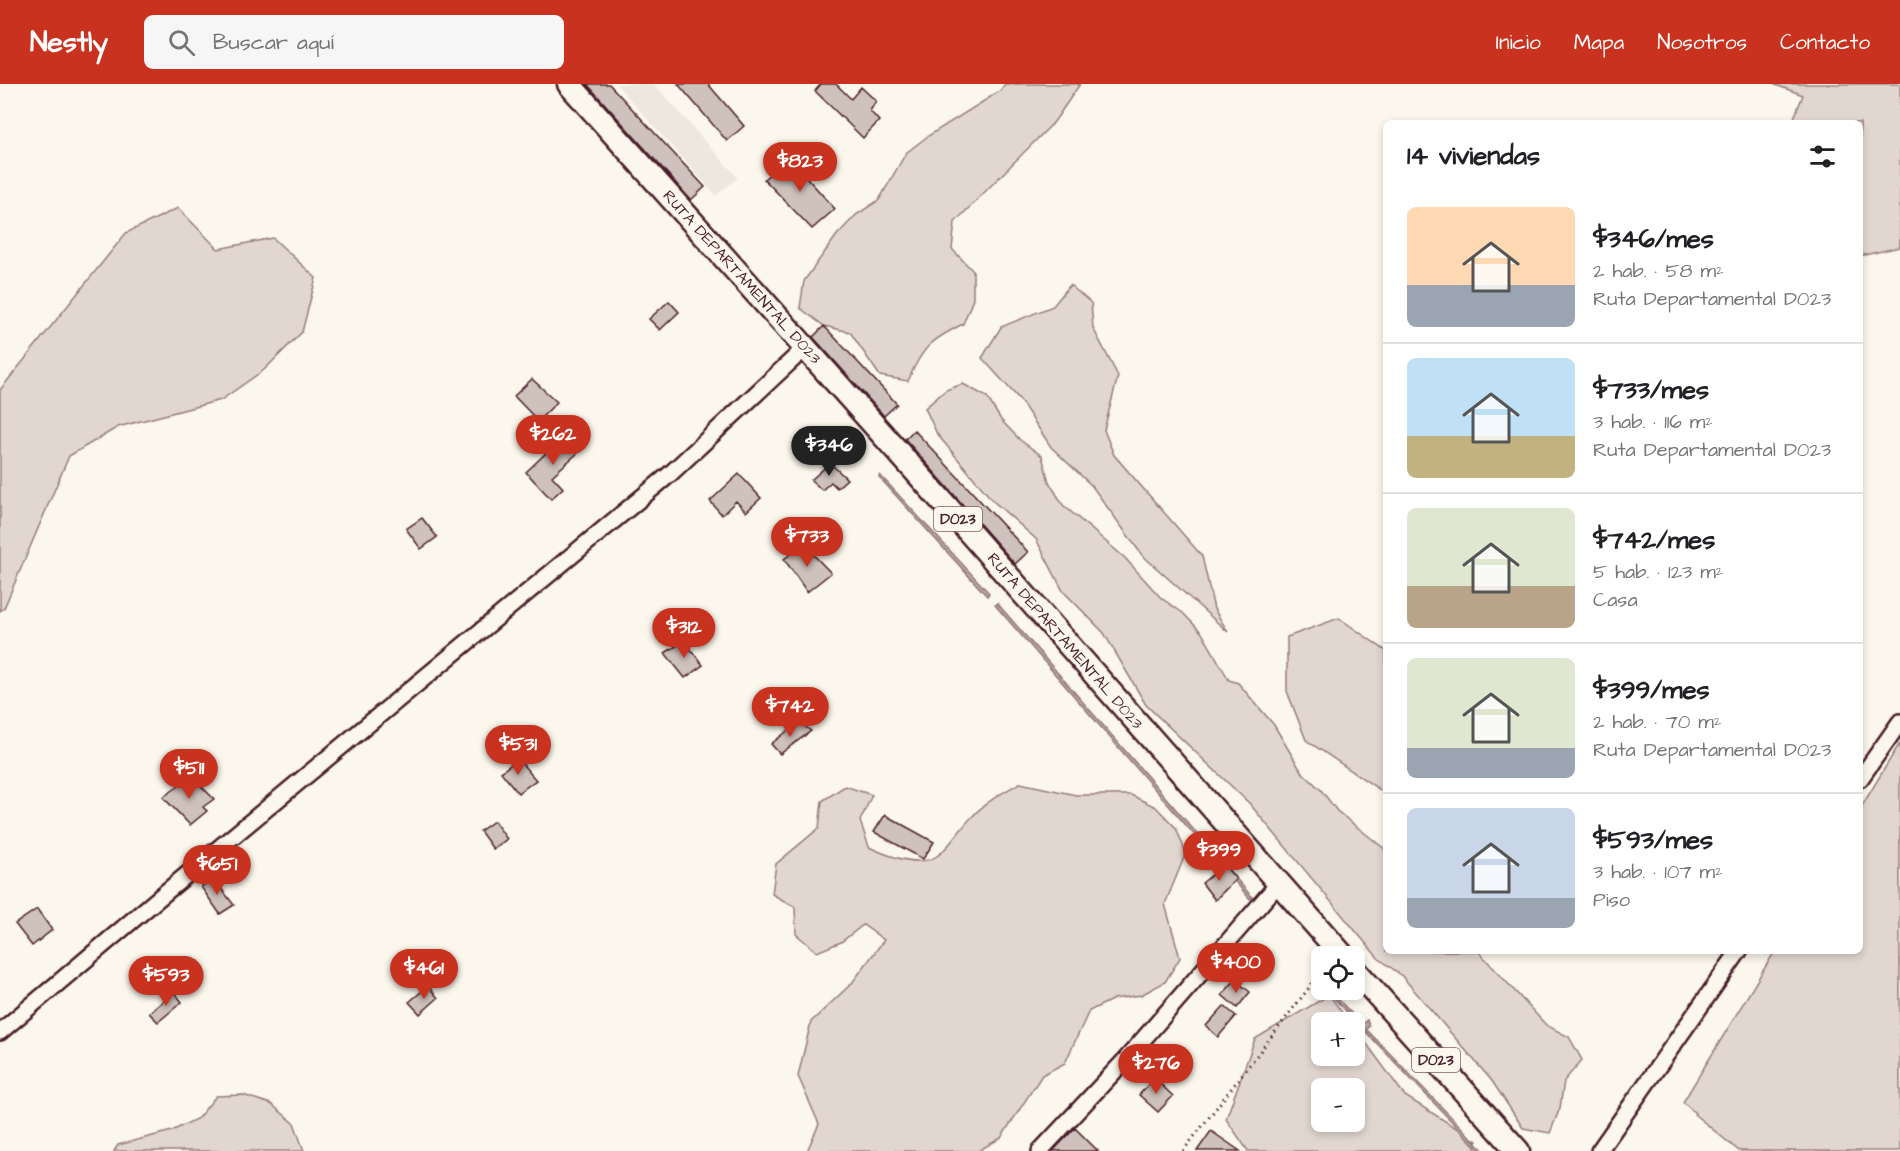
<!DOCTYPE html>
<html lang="es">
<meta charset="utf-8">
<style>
body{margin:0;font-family:"Architects Daughter",sans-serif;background:#f6f6f6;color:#202124;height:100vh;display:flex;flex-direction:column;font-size:22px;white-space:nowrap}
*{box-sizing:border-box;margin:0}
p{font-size:20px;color:#757577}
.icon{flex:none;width:33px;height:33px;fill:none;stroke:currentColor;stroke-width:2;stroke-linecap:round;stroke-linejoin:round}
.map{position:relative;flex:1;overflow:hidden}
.drawer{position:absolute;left:1383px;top:36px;width:480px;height:834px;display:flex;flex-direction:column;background:#fff;border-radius:9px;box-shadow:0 3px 9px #0003}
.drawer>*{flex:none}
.tools{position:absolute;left:1311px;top:862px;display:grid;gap:12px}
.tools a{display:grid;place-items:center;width:54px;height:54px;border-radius:9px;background:#fff;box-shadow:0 3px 9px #0003;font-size:30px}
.price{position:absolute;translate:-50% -51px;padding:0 14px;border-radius:21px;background:#c8321e;color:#fff;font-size:20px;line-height:39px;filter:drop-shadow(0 2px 3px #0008)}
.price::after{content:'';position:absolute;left:50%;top:36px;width:18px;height:14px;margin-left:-9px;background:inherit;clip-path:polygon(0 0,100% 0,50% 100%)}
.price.selected{background:#222;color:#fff}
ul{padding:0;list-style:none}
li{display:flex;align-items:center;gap:18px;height:150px;padding:0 24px}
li+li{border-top:2px solid #e0e0e0}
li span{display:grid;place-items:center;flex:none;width:168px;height:120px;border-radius:9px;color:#555}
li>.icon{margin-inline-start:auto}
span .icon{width:72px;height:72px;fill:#fffc;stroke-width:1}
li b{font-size:26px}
h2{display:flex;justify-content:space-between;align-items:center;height:72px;padding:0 24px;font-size:26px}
header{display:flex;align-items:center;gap:36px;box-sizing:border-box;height:84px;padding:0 30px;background:#c8321e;color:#fff}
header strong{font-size:28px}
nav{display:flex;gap:33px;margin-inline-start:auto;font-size:21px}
.search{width:420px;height:54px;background:#f6f6f6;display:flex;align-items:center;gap:15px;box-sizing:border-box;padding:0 21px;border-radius:9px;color:#757577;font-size:22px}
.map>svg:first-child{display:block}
.built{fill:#eee7de}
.green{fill:#e2d7d0;stroke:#967b7e;stroke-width:1.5;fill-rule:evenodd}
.water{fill:#bfadaa;stroke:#907477;stroke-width:1.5}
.building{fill:#cfc2bc;stroke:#4a1f2b;stroke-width:1.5}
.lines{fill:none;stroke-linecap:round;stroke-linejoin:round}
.street-casing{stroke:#4a1f2b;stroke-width:20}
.primary-casing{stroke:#4a1f2b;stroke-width:27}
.path{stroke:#4a1f2b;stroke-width:3;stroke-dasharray:1.5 4.5;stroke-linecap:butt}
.street{stroke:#fbf7ec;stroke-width:15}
.primary{stroke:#fbf7ec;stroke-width:22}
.labels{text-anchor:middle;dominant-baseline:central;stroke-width:6;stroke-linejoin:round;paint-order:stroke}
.shield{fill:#fbf7ec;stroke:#7f6065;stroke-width:1.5}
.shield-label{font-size:15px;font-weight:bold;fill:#4a1f2b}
.street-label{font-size:16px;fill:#4a1f2b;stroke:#fbf7ec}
</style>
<header>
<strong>Nestly</strong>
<div class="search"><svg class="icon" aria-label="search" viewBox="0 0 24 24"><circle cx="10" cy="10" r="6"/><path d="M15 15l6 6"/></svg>Buscar aquí</div>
<nav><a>Inicio</a><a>Mapa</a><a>Nosotros</a><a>Contacto</a></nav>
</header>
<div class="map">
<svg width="1900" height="1067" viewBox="0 0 1900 1067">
<rect width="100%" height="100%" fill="#fbf7ec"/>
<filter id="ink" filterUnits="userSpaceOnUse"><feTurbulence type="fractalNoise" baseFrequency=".0167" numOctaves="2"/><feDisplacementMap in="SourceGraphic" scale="12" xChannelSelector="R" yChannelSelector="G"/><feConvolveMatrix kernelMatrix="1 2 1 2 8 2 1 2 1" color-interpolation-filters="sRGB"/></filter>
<g filter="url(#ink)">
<path class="built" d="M616 0H654L738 94 716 111Z"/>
<path class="green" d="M1005 0H1080L1054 38 955 138 952 165 973 187V215L963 240C931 256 922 263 908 297L880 292 850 248 824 242 800 224 804 197 837 151 856 131 879 116 906 69 928 52 1000 7Z
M1773 0H1900V163L1860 172V39H1792L1803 11Z
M178 124 218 165 273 154 316 194 302 248 264 286 221 316 118 343 69 372 4 524 0 527V306L126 149Z
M1070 201 1091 219 1093 244 1118 292 1104 346 1114 371 1202 472 1214 525 1228 548 1142 471 1092 402 1051 363 1020 316 982 274 1001 243 1053 222Z
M963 300 987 313 1001 336 1020 356 1042 372 1049 398 1063 421 1125 474 1161 514 1183 529 1202 549 1229 596 1238 599 1274 641 1301 687 1321 706 1337 727 1386 766V867H1478L1546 941 1569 953 1582 976 1564 997 1560 1024 1550 1049 1523 1044 1492 997 1401 891 1378 874 1249 719 1146 621 1104 549 1063 507 1036 455 993 417 937 350 925 324 946 306Z
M1339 534 1386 567V710L1306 656 1287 607V553Z
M1900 659V1067H1739L1694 1030 1695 1029 1683 1018 1775 867H1860V725Z
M1020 699 1076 711H1131L1156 723 1176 744 1186 769 1165 820 1180 874 1165 898 1141 911 1114 915 1089 927 1065 979 1042 991 1001 1054 978 1067H807L819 1040 798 992 811 938 852 899 884 856 863 841 841 858 817 868 796 850 795 823 772 810 776 780 819 744 822 717 845 702 872 711 860 737 869 763C886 771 919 784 937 772 949 764 960 745 971 734 985 718 1002 709 1020 699Z
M1329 911 1350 939H1322V972H1354L1355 944 1405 1012 1477 1057 1474 1067H1248L1226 1035 1255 955ZM1322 1005H1354V1038H1322Z
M243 1011 271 1020 294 1039 304 1067H114L118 1061 172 1047 198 1034 216 1012Z"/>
<path class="water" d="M880 391 989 509 987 512 879 393Z
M997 519 1252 813 1250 815 995 521Z
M1330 907 1362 940 1367 936 1369 942 1366 945 1484 1067H1480L1364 946 1355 954V947L1360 942 1328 908Z"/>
<path class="building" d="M587 0H609L705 103 691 116Z
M678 0H708L744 42 727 57Z
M821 0H836L851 15 861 3 876 17 870 27 879 37 863 54 815 7Z
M789 74 835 125 812 145 764 95Z
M669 217 679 228 660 246 649 235Z
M824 242 897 320 884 332 813 253Z
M532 295 557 318 538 337 514 312Z
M914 346 1028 468 1015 480 905 355Z
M565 351 580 367 552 392 563 404 551 415 526 388Z
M830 379 847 395 837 404 831 398 822 406 811 396Z
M739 390 761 414 746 428 736 417 722 431 710 417Z
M422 434 437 453 421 465 406 445Z
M804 461 831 489 807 508 784 475Z
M684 557 703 581 685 594 665 569Z
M799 638 811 647 780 670 771 660Z
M518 675 536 696 518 709 501 688Z
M192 693 214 715 203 723 207 727 190 741 163 713Z
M885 731 934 758 923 775 874 748Z
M494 737 507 755 493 765 480 747Z
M1224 781 1236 795 1215 816 1202 799Z
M213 794 234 821 220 830 201 803Z
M37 825 52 846 32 862 15 840Z
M1253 863 1263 872 1245 890 1235 880Z
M1235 896 1250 908 1237 924 1222 911Z
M428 902 438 914 420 930 409 918Z
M174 908 182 918 158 938 149 929Z
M1224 922 1236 932 1218 953 1206 942Z
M1154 994 1173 1012 1158 1028 1139 1011Z
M1075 1044 1098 1067H1053Z
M1211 1047 1240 1067H1197Z"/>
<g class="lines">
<g class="street-casing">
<path id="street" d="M1860 695 1900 638
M0 948 166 808 670 390 805 264
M1040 1067 1127 974 1278 800
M1599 1067 1739 867"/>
</g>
<g class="primary-casing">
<path id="primary" d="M569 0 918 390 1344 873
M1354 885 1518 1067"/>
</g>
<path class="path" d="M1183 1067 1322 887"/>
<use href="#street" class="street"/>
<use href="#primary" class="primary"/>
</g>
</g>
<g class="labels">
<g class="shield">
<rect x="934" y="423" width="48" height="24" rx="4.5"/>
<rect x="1412" y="964" width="48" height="24" rx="4.5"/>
</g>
<g class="shield-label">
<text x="958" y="435">D023</text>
<text x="1436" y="976">D023</text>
</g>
<g class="street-label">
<text transform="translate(742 193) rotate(48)">RUTA DEPARTAMENTAL D023</text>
<text transform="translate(1065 557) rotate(49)">RUTA DEPARTAMENTAL D023</text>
</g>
</g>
</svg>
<div class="tools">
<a><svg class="icon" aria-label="locate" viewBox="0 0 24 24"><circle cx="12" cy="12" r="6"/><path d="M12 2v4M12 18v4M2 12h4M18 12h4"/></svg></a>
<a>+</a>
<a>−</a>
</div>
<b class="price" style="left:800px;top:109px">$823</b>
<b class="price" style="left:553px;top:382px">$262</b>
<b class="price selected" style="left:829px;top:393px">$346</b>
<b class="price" style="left:807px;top:484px">$733</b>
<b class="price" style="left:684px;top:575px">$312</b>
<b class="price" style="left:790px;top:654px">$742</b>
<b class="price" style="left:518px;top:692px">$531</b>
<b class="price" style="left:189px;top:716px">$511</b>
<b class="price" style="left:1219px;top:798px">$399</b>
<b class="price" style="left:217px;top:812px">$651</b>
<b class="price" style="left:1236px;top:910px">$400</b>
<b class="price" style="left:424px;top:916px">$461</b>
<b class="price" style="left:166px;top:923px">$593</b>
<b class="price" style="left:1156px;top:1011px">$276</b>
<section class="drawer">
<h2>14 viviendas<svg class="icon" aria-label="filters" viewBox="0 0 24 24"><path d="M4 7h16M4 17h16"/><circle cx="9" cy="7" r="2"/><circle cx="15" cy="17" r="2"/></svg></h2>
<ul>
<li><span style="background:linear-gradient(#ffd9b3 65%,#9aa5b1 0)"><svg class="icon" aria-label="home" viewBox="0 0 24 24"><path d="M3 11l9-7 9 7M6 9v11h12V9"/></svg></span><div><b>$346/mes</b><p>2 hab. · 58 m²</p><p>Ruta Departamental D023</p></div></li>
<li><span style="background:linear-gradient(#bfe0f5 65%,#c2b280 0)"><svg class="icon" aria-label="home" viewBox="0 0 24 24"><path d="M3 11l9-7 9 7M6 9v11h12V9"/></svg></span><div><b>$733/mes</b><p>3 hab. · 116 m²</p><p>Ruta Departamental D023</p></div></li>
<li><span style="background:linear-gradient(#dfe7d0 65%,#b9a48a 0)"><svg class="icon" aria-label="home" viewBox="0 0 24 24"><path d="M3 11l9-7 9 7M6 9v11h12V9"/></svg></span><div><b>$742/mes</b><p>5 hab. · 123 m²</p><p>Casa</p></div></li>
<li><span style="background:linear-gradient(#dfe7d0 75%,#9aa5b1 0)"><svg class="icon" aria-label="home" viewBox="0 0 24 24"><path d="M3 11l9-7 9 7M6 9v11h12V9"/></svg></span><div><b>$399/mes</b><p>2 hab. · 70 m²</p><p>Ruta Departamental D023</p></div></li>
<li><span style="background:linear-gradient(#c9d6e8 75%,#9aa5b1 0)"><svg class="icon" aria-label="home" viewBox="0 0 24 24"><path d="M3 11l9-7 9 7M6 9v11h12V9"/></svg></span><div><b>$593/mes</b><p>3 hab. · 107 m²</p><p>Piso</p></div></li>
</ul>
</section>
</div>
